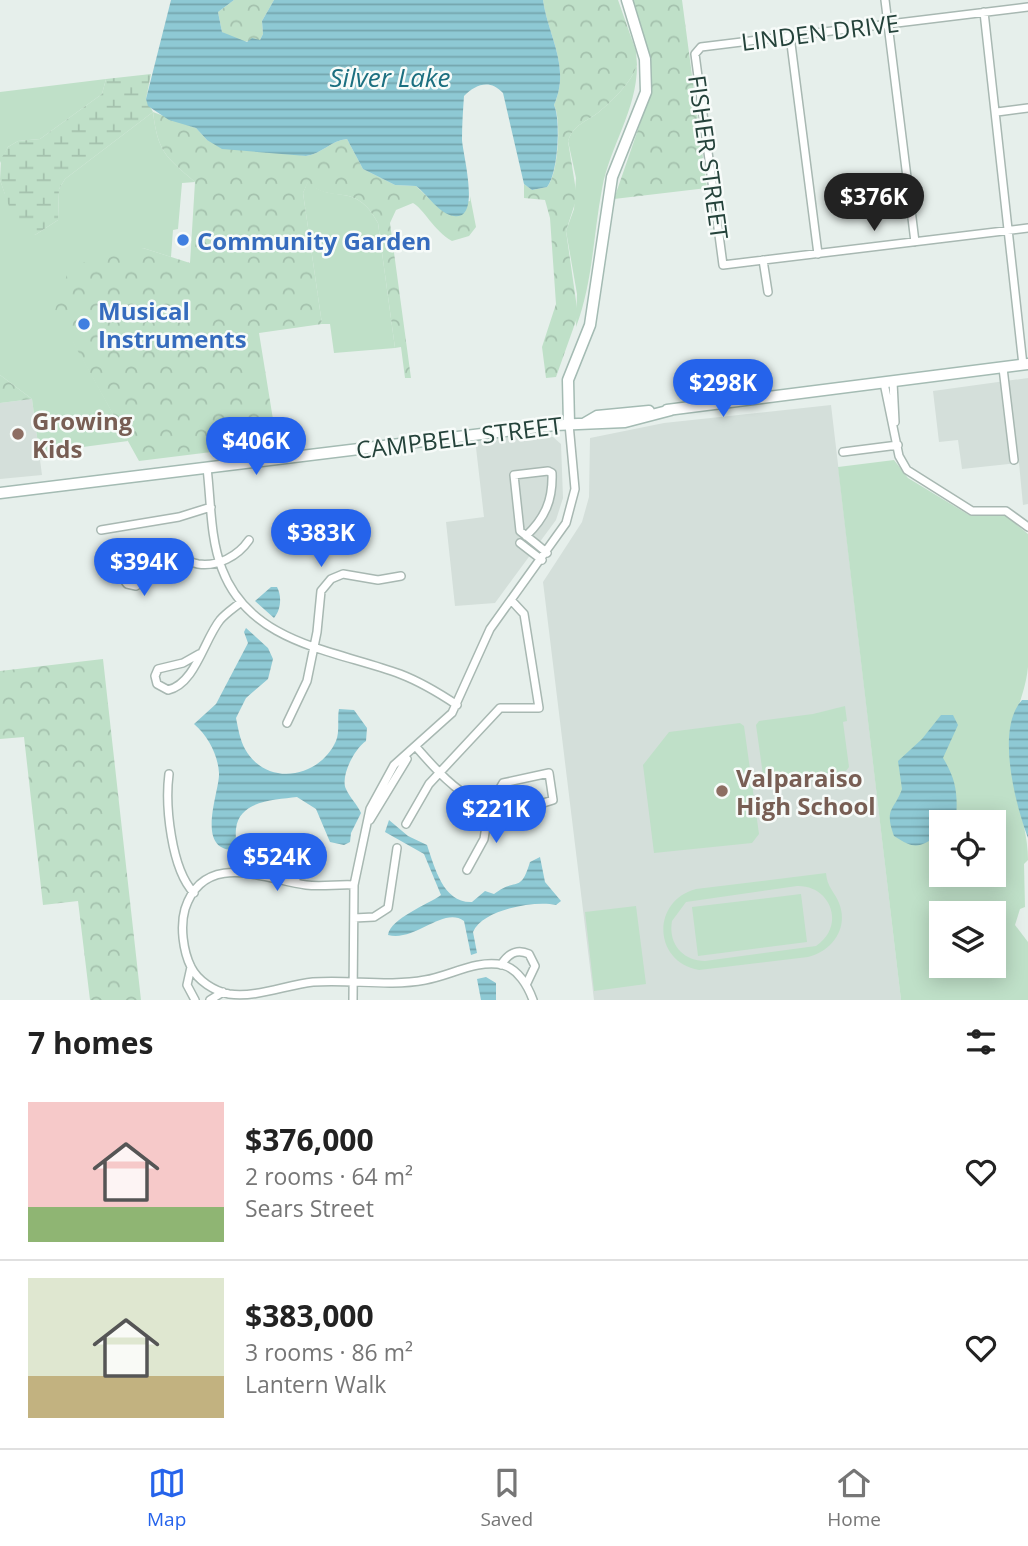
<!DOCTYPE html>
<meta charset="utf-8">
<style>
body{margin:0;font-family:"Open Sans",sans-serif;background:#f6f6f6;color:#222;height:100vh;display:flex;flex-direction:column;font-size:26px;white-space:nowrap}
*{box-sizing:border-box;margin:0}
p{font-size:23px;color:#767676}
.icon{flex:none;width:38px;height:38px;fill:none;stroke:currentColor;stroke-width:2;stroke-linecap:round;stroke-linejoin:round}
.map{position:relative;height:1000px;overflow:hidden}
.details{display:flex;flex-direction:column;background:#fff;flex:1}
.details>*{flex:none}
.fabs{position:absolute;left:929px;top:810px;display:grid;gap:14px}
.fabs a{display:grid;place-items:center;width:77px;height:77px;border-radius:0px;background:#fff;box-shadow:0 4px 18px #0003;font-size:35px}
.price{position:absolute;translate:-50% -60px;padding:0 16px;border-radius:24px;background:#2563eb;color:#fff;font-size:23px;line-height:46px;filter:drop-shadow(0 2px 4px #0008)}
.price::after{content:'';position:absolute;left:50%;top:42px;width:21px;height:16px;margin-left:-10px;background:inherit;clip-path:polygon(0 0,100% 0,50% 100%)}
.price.current{background:#222;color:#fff}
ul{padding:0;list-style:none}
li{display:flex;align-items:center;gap:21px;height:175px;padding:0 28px}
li+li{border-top:2px solid #e0e0e0}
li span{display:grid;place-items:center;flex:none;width:196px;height:140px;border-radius:0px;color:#555}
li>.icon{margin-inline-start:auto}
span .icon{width:84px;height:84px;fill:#fffc;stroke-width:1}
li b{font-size:30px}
h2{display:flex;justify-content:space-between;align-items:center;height:84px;padding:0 28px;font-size:30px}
.tab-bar{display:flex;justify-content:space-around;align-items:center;height:98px;border-top:2px solid #e0e0e0;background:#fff;font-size:19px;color:#767676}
.tab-bar a{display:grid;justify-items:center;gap:4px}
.tab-bar .current{color:#2563eb}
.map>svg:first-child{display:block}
.built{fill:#d4dfda}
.green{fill:#bfe0c8;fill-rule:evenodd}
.forest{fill:url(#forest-crowns)}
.wetland{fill:url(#wetland-marsh)}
.water{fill:url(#water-rules)}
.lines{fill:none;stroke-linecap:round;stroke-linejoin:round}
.street-casing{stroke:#a8b8b2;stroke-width:10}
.secondary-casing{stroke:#a4bbb3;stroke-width:13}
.street{stroke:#fff;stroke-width:7}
.secondary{stroke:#fff;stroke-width:10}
.shop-dot{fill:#3f7fe0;stroke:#f7fbf9;stroke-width:2.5}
.education-dot{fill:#8d6e63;stroke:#f7fbf9;stroke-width:2.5}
.labels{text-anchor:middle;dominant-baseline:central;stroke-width:5;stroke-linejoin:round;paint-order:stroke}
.street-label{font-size:24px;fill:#24423a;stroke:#f7fbf9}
.shop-label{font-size:24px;font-weight:bold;fill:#366cbe;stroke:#f7fbf9;text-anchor:start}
.education-label{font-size:24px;font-weight:bold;fill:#785e54;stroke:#f7fbf9;text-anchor:start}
.water-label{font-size:26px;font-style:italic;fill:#1c6f80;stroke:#f7fbf9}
</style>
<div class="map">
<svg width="1028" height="1000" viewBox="0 0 1028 1000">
<defs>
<pattern id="forest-crowns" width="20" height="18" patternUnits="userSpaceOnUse" patternTransform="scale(1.75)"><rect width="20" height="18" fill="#bfe0c8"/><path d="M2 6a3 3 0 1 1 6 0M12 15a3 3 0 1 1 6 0" fill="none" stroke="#a4c1ad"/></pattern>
<pattern id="wetland-marsh" width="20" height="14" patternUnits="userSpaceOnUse" patternTransform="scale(1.75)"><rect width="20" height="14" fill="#bfe0c8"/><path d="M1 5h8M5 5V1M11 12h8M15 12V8" fill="none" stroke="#a4c1ad"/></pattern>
<pattern id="water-rules" width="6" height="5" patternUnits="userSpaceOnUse" patternTransform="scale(1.75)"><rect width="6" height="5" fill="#8ec9d4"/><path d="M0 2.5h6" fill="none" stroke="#74a5ad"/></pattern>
</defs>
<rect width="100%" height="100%" fill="#e6efeb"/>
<path class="built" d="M1028 378V504L1023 505 1019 463 962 469 958 440 939 442 933 391Z
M32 399 42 475 0 479V403Z
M831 405 901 1000H594L543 582 582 522 589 497 590 438 664 423Z
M534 435 553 437 561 444 563 498 556 520 495 603 455 606 446 522 484 517 475 439Z"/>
<path class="green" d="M637 65C637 111 610 145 602 189 593 236 593 282 576 327L577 294 566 231 574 209 576 178 568 141C574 124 586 122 599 112 612 101 632 82 637 65Z
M106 79 102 94 40 139 18 141 8 147 0 163V92Z
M153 112C158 152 165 156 195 182L182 183 178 229 173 230 171 257 143 248 56 310 128 441 68 449 54 457 40 459 32 399 0 375V180L5 194 35 235 58 220 59 189 65 179Z
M308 181C331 206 355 179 378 223L395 348 334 353 330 324H322L303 193Z
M894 460 908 478 969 515 1006 516 1028 534C1028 577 1028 624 1028 667 1025 698 1008 724 1010 756 1012 792 1028 825 1028 860L1024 864 1025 907 1020 909 1015 925 1028 942V1000H901L838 467ZM942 822H994V875H942ZM942 914H994V966H942Z
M845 706 847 721 843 722 849 767 846 771 802 776V780L785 783 784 779 770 780 763 775 756 725 759 721 813 714Z
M740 723 744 726 759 834 752 843 654 853 643 765 669 732Z
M826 873C827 887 834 891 839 903 849 928 832 951 808 957L699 970C653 962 651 901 696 889ZM797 886C831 885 846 926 816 946L705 961C682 961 668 943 672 921L686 902Z
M801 894 807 942 698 956 692 907Z
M636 906 646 984 594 991 585 912Z"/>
<path class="forest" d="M234 0H274L262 21 263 34 260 40 240 42 222 32 218 12Z
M543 0H618L636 51 637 65C632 82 612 101 599 112 586 122 574 124 568 141L577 197 566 231 578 315 556 377 546 378 542 347 556 304 550 218 545 200 524 198V184L532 190 547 187C558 175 562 120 554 105 571 67 548 36 543 0Z
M632 0H682L707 188 614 199 652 89 650 60Z
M153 112 196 128 207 140 306 156C321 154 332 140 347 139L363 169 395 185 416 186 438 207 470 201V196L476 227 469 236 452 241C434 231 423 208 413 203L396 210 390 223 411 378H405L401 347 395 348 378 223C355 179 331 206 308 182L303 193 322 324 259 333 277 444 139 461 55 310 70 266 143 248 190 263 195 182C165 156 158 152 153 112Z
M0 375 32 399 0 403Z
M103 659 141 1000H90L78 901 43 905 24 737 0 739V671Z"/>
<path class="wetland" d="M151 74 146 99 153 112 65 179 59 189 58 220 35 235 21 230 13 218 0 180 1 159 8 147 18 141 40 139 102 94 106 79Z"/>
<path class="water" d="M171 0H234L218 12 222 32 247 42 252 38 260 40 263 34 262 21 274 0H543C548 36 571 67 554 105 561 120 558 174 547 187L532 190 524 184 503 93C490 79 476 84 464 96 463 110 462 125 462 139 462 152 482 221 454 216 439 214 428 195 416 186L395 185 363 169 347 139C332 140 321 154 306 156L222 149 207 140 196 128 169 120 148 106 146 99Z
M271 587H277C282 596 281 610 274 618L255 601Z
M246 628 268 648 273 659 268 679 246 698 236 718C238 728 240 740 245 749 266 787 319 779 336 741 340 731 337 719 339 709L354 710 367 728 366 741C354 749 340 777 346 789 350 798 357 804 361 813L351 833 350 842 344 845 330 842 316 809 297 797C275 800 239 800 236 829 235 838 238 843 232 850 195 848 220 791 219 773 218 755 208 736 194 724L216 704 248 643 244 632Z
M1022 700H1028V838C1016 806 995 729 1022 700Z
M941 715H953L958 725 943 758C956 779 958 794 956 819L955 822H942L941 835C919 845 918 852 894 836 884 808 894 811 902 789L898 761 922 739Z
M389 820 408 836 427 845C435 868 443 903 472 902L485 891 494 894C517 876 520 895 530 862L540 857 545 882 561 901 556 905C534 900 482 910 473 932L477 953 471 955 464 921C443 906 416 942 388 935 391 918 427 905 441 895L424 854 385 832Z
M486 977 496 983V1000H481L477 979Z"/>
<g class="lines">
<g class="street-casing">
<path id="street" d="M885 0 915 242
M1028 7 701 47 695 54 723 265 1028 228
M984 12 1023 365
M790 36 818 254
M997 112 1028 108
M763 260 768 292
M1003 368 1014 460
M893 382 895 422
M884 383 899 456 907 470 972 511H1006L1028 527
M843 452 898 445
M207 468C211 501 210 538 222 569 250 644 335 650 400 674 421 682 439 693 457 705
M101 530 179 517 211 507
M526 536C545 518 553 500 552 473L548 471 514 475 520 531C529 538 538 545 547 553
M520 543 542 560
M159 568 151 569 131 563 125 566 121 576 127 584 136 586 175 559C184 558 189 562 198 564 218 567 238 556 249 540
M199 654 183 663 158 669 155 676 157 684 168 690C195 684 204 640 220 620 226 613 234 608 241 602
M287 723 307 681 317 632 321 591 331 579 343 574 378 580 401 576
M417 748C458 795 487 823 553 800L549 773 503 783 489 807 484 839 467 870
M169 774C165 805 171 869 194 893
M370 820 407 759
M406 824 429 784 500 708H539L524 614 511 600
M274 878V846L279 839 288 838 295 848 296 883
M354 885C338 884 322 887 306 885 264 879 204 850 185 909 180 926 183 951 191 967 198 981 214 991 229 994 256 998 286 985 313 982 350 979 388 987 425 980 450 976 477 959 503 965 518 969 528 986 533 1000
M354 918 374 917 388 908 397 848
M501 965C508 954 516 948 529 954L535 966 526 985
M191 967 187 985 195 1000
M210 1000 223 992
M353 1000 354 885 370 809 394 765 452 713 490 629 566 523 575 489 569 424"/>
</g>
<g class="secondary-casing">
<path id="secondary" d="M667 410 1028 364
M585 423 597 416 649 411
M569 424 568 380 590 325 612 177 646 92 645 59 627 0
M0 493 555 425 625 422 671 410"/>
</g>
<use href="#street" class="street"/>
<use href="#secondary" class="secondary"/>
</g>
<g class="shop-dot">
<circle cx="183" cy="240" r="7"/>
<circle cx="84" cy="324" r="7"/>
</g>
<g class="education-dot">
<circle cx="18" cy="434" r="7"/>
<circle cx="722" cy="791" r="7"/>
</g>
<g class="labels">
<g class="street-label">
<text transform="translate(820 32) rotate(-7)">LINDEN DRIVE</text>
<text transform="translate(709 157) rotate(82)">FISHER STREET</text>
<text transform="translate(459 437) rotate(-7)">CAMPBELL STREET</text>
</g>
<g class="shop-label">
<text x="197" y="240">Community Garden</text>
<text x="98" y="310">Musical<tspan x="98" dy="28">Instruments</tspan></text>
</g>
<g class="education-label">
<text x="32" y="420">Growing<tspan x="32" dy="28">Kids</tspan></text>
<text x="736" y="777">Valparaiso<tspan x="736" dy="28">High School</tspan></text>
</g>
<g class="water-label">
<text x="390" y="77">Silver Lake</text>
</g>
</g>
</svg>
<div class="fabs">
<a><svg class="icon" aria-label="locate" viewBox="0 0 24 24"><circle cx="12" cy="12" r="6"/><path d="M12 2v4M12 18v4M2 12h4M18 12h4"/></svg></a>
<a><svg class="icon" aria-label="layers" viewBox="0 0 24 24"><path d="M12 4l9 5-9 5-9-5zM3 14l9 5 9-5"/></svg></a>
</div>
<b class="price current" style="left:874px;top:233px">$376K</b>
<b class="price" style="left:723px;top:419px">$298K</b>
<b class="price" style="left:256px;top:477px">$406K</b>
<b class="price" style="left:321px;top:569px">$383K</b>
<b class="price" style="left:144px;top:598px">$394K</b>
<b class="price" style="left:496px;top:845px">$221K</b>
<b class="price" style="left:277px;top:893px">$524K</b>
</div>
<section class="details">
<h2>7 homes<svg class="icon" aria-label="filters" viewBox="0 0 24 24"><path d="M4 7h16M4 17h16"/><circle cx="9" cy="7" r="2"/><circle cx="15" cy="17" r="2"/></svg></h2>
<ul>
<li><span style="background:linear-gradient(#f6c9c9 75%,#8fb573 0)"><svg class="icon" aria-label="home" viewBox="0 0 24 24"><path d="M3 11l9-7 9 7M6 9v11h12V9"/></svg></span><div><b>$376,000</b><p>2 rooms · 64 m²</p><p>Sears Street</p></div><svg class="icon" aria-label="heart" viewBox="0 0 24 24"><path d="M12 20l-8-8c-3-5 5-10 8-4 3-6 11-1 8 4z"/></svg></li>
<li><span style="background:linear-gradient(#dfe7d0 70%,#c2b280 0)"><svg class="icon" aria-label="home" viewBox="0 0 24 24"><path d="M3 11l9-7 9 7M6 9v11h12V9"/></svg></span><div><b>$383,000</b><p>3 rooms · 86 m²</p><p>Lantern Walk</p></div><svg class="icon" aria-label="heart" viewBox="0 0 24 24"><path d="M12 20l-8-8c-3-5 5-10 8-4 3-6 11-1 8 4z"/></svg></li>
</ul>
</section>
<nav class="tab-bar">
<a class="current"><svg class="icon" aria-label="map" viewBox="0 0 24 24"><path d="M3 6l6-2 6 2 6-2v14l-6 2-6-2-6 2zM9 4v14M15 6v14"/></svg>Map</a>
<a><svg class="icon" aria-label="saved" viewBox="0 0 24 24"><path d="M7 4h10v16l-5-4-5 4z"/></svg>Saved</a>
<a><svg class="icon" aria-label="home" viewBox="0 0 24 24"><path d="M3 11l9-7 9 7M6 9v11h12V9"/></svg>Home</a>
</nav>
